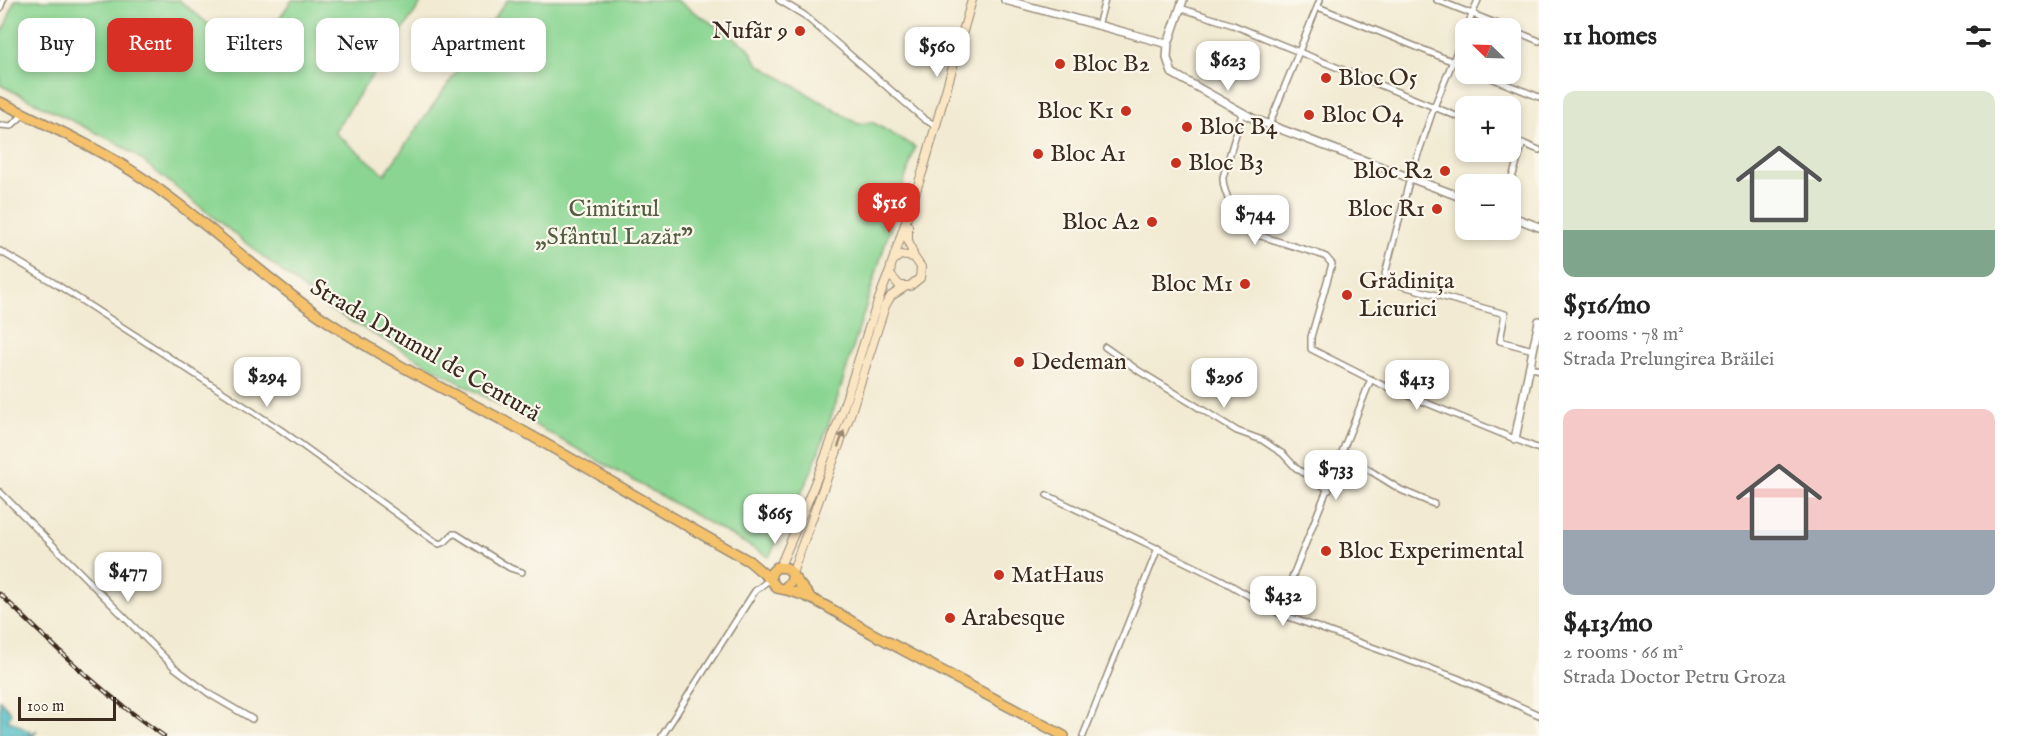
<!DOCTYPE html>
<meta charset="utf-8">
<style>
body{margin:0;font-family:"IM FELL English",serif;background:#f2f2f2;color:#222;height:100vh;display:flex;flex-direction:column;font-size:22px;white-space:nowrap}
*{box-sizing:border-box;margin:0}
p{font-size:20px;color:#767676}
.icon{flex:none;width:33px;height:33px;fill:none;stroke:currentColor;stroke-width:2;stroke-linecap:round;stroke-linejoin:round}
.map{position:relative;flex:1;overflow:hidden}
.details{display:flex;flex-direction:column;background:#fff;width:480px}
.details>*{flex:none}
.banner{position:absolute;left:18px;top:18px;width:570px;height:54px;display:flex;gap:12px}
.needle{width:39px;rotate:293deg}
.controls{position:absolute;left:1455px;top:18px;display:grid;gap:12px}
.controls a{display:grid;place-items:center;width:66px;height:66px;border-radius:12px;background:#fff;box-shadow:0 3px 9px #0003;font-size:30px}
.scale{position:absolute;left:18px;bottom:15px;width:98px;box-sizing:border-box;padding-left:6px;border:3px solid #3b2a1e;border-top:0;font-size:16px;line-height:21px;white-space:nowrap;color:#3b2a1e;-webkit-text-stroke:4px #fbf7ec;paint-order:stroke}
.price{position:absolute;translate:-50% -51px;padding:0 14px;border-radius:12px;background:#fff;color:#222;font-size:20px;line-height:39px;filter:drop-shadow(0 2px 3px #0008)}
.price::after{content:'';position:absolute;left:50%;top:36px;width:18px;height:14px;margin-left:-9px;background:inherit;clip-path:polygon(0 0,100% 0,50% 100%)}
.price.on{background:#d93025;color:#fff}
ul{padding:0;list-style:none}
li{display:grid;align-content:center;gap:12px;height:318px;padding:0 24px}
li span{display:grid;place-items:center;height:186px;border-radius:12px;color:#555}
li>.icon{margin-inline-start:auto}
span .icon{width:108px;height:108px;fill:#fffc;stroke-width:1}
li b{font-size:26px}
h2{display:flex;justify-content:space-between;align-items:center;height:72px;padding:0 24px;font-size:26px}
.chip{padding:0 21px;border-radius:12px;background:#fff;box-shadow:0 3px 9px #0003;font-size:21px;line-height:54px}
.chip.on{background:#d93025;color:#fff}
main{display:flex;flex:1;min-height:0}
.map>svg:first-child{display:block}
.green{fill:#8ad592;stroke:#628058;stroke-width:1.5}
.water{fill:#4ab9c2;stroke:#427270;stroke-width:1.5}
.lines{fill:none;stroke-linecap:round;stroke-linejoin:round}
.minor-casing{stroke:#968a78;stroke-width:8}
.tertiary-casing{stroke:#968a78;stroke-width:10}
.secondary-casing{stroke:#968a78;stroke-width:10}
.trunk-casing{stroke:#968a78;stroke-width:12}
.minor{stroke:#fff;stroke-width:5}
.tertiary{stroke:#fff;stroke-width:7}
.secondary{stroke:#fbe6c4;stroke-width:8}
.trunk{stroke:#f5c16b;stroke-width:9}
.rail-casing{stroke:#3b2a1e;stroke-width:4.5}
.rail{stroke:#fbf7ec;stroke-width:2;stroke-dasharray:7;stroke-linecap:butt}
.oneway{fill:#9b8871}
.poi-dot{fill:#c8321e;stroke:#fbf7ec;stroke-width:2}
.labels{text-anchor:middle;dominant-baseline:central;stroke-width:4.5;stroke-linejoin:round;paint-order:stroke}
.poi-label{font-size:24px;fill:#3b2a1e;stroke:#fbf7ec;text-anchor:start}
.park-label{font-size:24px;fill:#535d41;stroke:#fbf7ec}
.street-label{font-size:24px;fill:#3b2a1e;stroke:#fbf7ec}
</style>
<main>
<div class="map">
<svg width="1539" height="736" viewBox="0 0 1539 736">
<rect width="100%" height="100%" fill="#fbf7ec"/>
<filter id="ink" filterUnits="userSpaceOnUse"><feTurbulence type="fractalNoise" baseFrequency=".0167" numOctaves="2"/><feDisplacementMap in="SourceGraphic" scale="12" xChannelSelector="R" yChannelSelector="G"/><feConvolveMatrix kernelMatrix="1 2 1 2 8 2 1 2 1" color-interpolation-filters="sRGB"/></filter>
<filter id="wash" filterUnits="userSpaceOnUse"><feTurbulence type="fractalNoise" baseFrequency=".008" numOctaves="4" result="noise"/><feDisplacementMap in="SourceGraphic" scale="24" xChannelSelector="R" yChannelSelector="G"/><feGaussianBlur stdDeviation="1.35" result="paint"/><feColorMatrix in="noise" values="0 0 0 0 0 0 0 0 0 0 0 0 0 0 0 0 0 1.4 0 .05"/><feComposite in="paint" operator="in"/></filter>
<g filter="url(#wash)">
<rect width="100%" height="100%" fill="#f2ead2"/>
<path class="green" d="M15 0H179L251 59 292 0H423L334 132 385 174 507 0H676L748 47 758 64 858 124 872 122 915 147 835 406 810 475 769 557 329 309 134 154 117 143 0 85V39Z"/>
<path class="water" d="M0 700 11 712 8 721 15 723 26 730H30V735L37 730 33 736H0Z"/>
</g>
<g filter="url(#ink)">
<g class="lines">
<g class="minor-casing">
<path id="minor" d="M779 0 804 15 924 119 936 126
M1437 0 1508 28
M1478 0 1434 107 1410 178 1385 274 1390 282 1396 284 1505 314 1500 341 1533 350
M1318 7 1466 67
M0 8 3 0
M1180 8 1233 25 1466 120
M1098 26 1105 0
M1510 29 1539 41
M1481 74 1539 97
M1242 114 1223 177C1222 191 1239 226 1251 233L1319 254 1326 257 1332 264 1311 337V349L1380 384 1539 449
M0 125 11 126 24 114
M1269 125 1320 0
M1510 138 1539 150
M1510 184 1523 143
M0 251 56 284 281 430 433 540 439 544 445 542 453 534H456L510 568 522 572
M1105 347 1139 371 1237 431 1262 440 1283 454 1296 468 1329 490
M1529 366 1539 370
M1342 453 1401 490 1434 504
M0 492 175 668 211 695 252 719
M1047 495 1222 580 1278 613 1457 678 1539 715
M1278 613 1371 379
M662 736 755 591 770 579
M1083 736 1158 548"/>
</g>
<g class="tertiary-casing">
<path id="tertiary" d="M1005 0 1168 44 1167 58 1172 73 1254 119 1466 199
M1168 44 1183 0
M1510 216 1539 227
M1515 439 1539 321"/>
</g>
<g class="secondary-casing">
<path id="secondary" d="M908 226V240L914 257
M893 261 900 255 914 257 921 267 920 278 910 286H900L890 275 891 266 923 170 972 0
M780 566C802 516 823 466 841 414 858 366 870 317 890 271
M792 573 849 418 885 306 891 296 905 287"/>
</g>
<g class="trunk-casing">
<path id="trunk" d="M0 102C49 126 99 148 144 179 208 222 263 278 327 321 388 362 456 395 521 430 598 473 673 519 749 561L770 579 777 588C812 593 844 618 875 635 938 669 1001 703 1064 736
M793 576 810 597
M770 579 772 572 777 567 787 568 792 573V580L785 588"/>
</g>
<use href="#minor" class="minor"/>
<use href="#tertiary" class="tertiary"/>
<use href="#secondary" class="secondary"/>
<use href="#trunk" class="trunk"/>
<g class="rail-casing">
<path id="rail" d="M0 594C52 644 104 696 164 736"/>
</g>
<use href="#rail" class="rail"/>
</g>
<defs><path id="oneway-solid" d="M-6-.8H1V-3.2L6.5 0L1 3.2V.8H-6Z" transform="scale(1.5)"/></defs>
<use class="oneway" href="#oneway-solid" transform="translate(841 439) rotate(-70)"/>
</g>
<g class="poi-dot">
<circle cx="800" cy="31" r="6"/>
<circle cx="1060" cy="64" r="6"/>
<circle cx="1326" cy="78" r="6"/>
<circle cx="1126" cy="111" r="6"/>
<circle cx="1309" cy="115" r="6"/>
<circle cx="1187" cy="127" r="6"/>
<circle cx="1038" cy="154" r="6"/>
<circle cx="1176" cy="163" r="6"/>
<circle cx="1445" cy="171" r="6"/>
<circle cx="1437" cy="209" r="6"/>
<circle cx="1152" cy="222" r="6"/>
<circle cx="1245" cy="284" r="6"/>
<circle cx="1347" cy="295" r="6"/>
<circle cx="1019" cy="362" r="6"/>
<circle cx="1326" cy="551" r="6"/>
<circle cx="999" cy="575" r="6"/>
<circle cx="950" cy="618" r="6"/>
</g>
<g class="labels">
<g class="poi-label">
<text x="788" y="31" text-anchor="end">Nufăr 9</text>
<text x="1072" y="64">Bloc B2</text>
<text x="1338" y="78">Bloc O5</text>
<text x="1114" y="111" text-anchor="end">Bloc K1</text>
<text x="1321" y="115">Bloc O4</text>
<text x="1199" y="127">Bloc B4</text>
<text x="1050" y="154">Bloc A1</text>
<text x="1188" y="163">Bloc B3</text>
<text x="1433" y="171" text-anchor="end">Bloc R2</text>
<text x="1425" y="209" text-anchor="end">Bloc R1</text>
<text x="1140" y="222" text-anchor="end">Bloc A2</text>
<text x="1359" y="281">Grădinița<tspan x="1359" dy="28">Licurici</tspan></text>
<text x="1233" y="284" text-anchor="end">Bloc M1</text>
<text x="1031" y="362">Dedeman</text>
<text x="1338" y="551">Bloc Experimental</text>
<text x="1011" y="575">MatHaus</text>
<text x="962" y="618">Arabesque</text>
</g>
<g class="park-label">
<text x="614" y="209">Cimitirul<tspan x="614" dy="28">„Sfântul Lazăr”</tspan></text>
</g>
<g class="street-label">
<text transform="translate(425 351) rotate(30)">Strada Drumul de Centură</text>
</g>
</g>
</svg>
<div class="controls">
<a><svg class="needle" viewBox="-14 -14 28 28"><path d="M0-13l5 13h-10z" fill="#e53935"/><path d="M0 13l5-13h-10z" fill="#767676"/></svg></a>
<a>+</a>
<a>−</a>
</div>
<div class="scale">100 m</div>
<b class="price" style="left:937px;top:78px">$560</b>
<b class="price" style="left:1228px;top:92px">$623</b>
<b class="price on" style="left:889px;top:234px">$516</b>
<b class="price" style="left:1255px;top:246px">$744</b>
<b class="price" style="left:267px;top:408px">$294</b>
<b class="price" style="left:1224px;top:409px">$296</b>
<b class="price" style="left:1417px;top:411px">$413</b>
<b class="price" style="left:1336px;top:501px">$733</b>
<b class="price" style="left:775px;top:545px">$665</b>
<b class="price" style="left:128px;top:603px">$477</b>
<b class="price" style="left:1283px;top:627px">$432</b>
<div class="banner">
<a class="chip">Buy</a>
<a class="chip on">Rent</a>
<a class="chip">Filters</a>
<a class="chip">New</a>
<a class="chip">Apartment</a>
</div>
</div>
<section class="details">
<h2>11 homes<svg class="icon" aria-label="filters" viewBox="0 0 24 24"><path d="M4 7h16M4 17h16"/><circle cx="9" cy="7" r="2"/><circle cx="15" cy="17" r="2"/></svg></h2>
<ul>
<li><span style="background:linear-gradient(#dfe7d0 75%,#7fa58c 0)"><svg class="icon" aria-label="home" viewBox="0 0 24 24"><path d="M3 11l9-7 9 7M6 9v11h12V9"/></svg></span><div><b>$516/mo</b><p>2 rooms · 78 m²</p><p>Strada Prelungirea Brăilei</p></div></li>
<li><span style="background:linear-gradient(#f6c9c9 65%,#9aa5b1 0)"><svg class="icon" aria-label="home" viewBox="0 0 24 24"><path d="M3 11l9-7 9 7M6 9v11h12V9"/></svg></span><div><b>$413/mo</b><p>2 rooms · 66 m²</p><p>Strada Doctor Petru Groza</p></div></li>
</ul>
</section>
</main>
